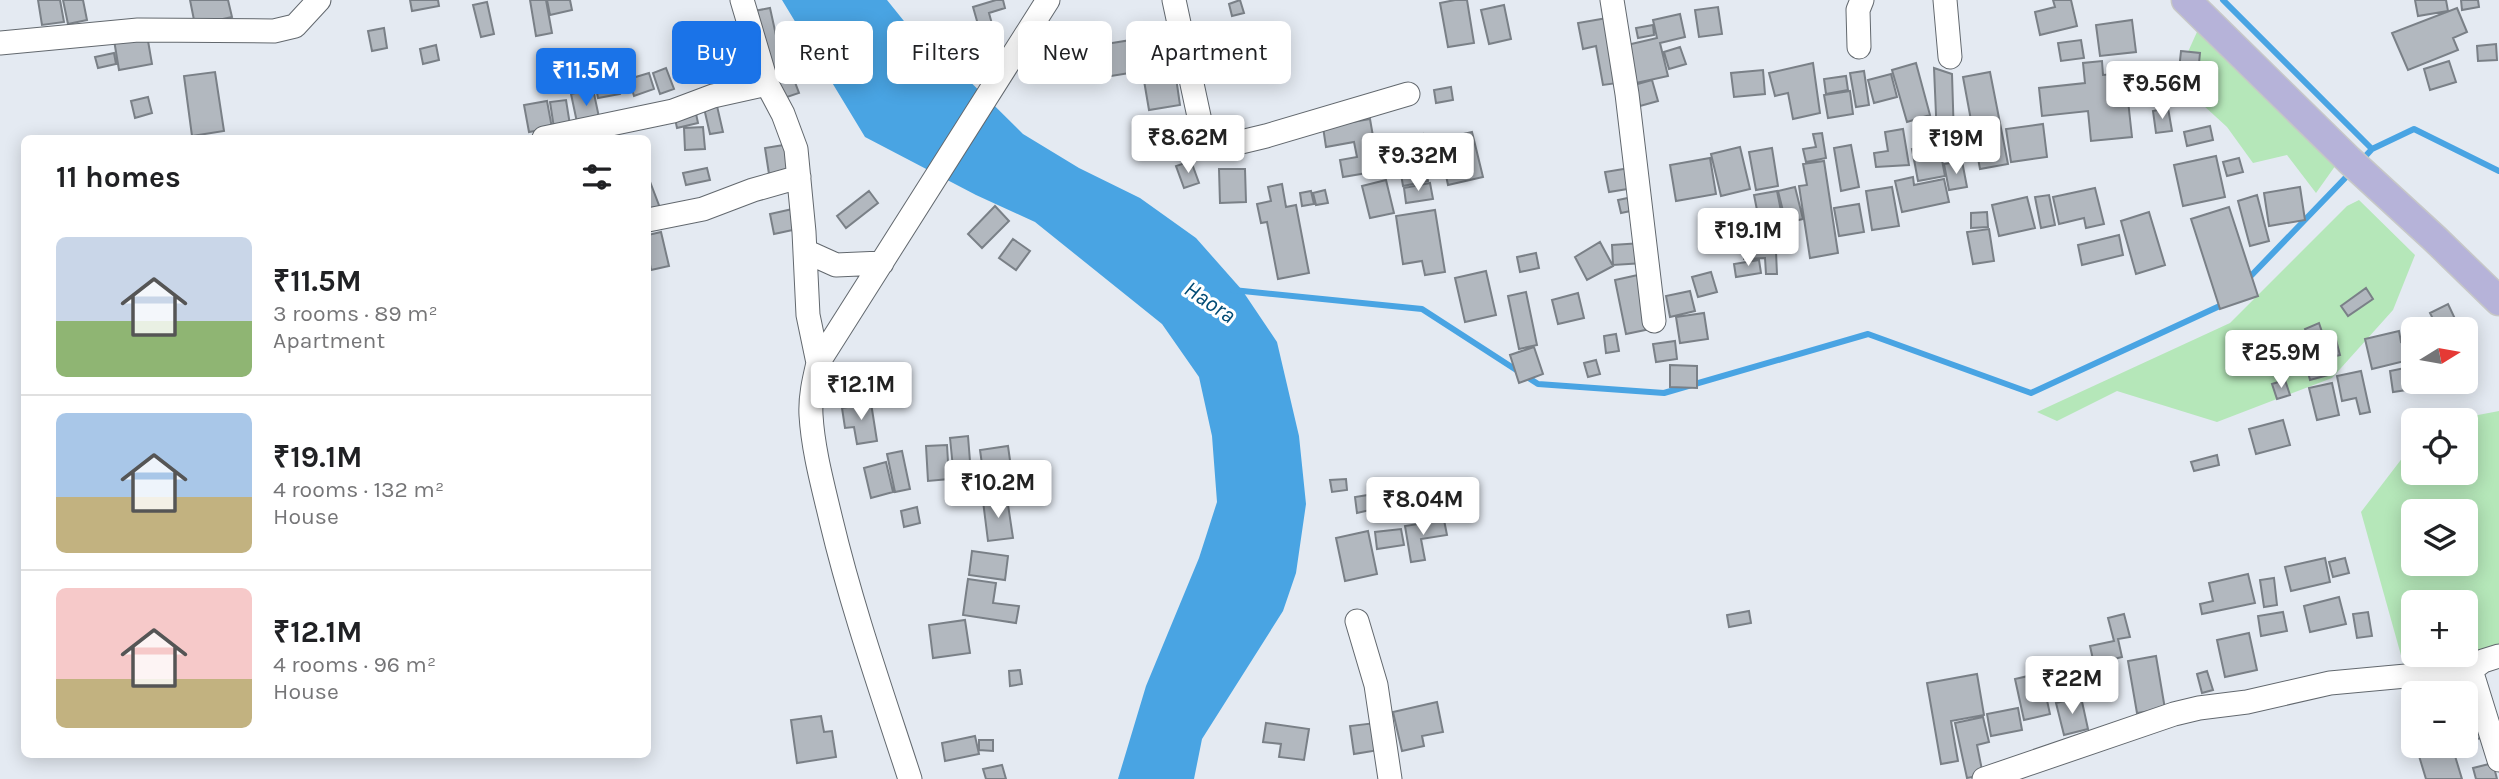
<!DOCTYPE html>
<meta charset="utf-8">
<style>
body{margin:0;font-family:Karla,sans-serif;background:#f2f2f2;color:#202124;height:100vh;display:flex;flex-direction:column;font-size:26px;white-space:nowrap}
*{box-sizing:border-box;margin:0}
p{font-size:23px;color:#757577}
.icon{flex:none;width:38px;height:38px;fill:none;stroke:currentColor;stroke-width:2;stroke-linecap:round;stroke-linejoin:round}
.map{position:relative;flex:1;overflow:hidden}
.side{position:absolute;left:21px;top:135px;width:630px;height:623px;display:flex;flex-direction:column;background:#fff;border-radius:10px;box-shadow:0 4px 18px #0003}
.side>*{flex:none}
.banner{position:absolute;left:672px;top:21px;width:665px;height:63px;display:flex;gap:14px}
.needle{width:46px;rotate:79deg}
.tools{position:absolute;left:2401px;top:317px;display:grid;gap:14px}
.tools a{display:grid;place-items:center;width:77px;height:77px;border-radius:10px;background:#fff;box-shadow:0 4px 18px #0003;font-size:35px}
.price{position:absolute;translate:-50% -60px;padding:0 16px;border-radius:7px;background:#fff;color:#222;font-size:23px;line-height:46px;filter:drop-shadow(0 2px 4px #0008)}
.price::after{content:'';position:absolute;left:50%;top:42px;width:21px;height:16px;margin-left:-10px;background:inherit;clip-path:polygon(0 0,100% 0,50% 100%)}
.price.on{background:#1a73e8;color:#fff}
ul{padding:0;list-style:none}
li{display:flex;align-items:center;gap:21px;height:175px;padding:0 35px}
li+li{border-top:2px solid #e0e0e0}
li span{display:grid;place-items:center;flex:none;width:196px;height:140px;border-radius:10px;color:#555}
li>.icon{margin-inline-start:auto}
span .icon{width:84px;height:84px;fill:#fffc;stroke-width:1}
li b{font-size:30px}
h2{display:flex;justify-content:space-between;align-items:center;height:84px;padding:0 35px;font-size:30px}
.tag{padding:0 24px;border-radius:10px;background:#fff;box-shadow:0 4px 18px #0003;font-size:24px;line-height:63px}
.tag.on{background:#1a73e8;color:#fff}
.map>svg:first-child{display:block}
.green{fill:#b5e7b9;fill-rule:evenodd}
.water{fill:#49a4e3}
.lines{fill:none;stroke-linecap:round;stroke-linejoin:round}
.stream{stroke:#49a4e3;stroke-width:6}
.building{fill:#b2b8bf;stroke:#7a8087;stroke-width:2}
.minor-casing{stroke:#62686e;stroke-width:25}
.major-casing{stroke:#c6c7c7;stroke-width:31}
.minor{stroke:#fff;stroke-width:23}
.major{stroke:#b6b3d9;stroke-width:28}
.labels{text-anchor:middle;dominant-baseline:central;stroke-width:6;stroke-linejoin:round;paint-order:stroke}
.water-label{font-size:23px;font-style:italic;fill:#004b74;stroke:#fff}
</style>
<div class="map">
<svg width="2499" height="779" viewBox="0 0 2499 779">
<rect width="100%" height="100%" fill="#e4eaf2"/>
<path class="green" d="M2201 23 2338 162 2316 193 2287 155 2253 163 2227 127 2203 105 2193 90 2183 63Z
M2359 200 2415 255 2393 310 2332 378 2217 422 2117 391 2057 421 2037 412 2230 323 2347 206Z
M2499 411V658L2404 666 2361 512 2413 444V472H2466V420H2452ZM2413 511H2466V564H2413ZM2413 602H2466V654H2413Z"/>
<path class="water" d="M782 0H887L912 31 930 42 1023 134 1079 168 1140 198 1196 238 1242 290 1277 342 1299 436 1306 504 1296 573 1283 611 1202 739 1194 779H1118L1146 686 1199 558 1217 502 1212 436 1199 377 1162 324 1035 222 976 195 865 137Z"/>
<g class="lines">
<path class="stream" d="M2223 0 2372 149
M2360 162 2372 149 2414 129 2499 171
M2246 281 2350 173
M1233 290 1422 309 1538 384 1664 393 1868 334 2031 393 2224 304"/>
</g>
<path class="building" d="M38 0H60L64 22 42 25Z
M63 0H83L87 20 68 24Z
M190 0H228L232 17 195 25Z
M410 0H438L439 6 412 11Z
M530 0H546L552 33 536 36Z
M547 0H570L572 10 550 15Z
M996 0H1003L1005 8 989 13 992 24 979 28 973 7Z
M1240 0 1244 13 1232 16 1229 4Z
M1455 0H1467L1474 43 1448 47 1440 3Z
M2053 0H2071L2077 26 2040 35 2035 12 2055 7Z
M2415 0H2446L2448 11 2418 16Z
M2461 0H2478L2479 7 2462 10Z
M487 2 494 34 481 37 473 5Z
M1504 5 1511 39 1489 44 1481 10Z
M1718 7 1722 34 1699 37 1695 10Z
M770 8 783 67 767 71 754 11Z
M2457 8 2467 32 2453 38 2458 50 2408 70 2392 33Z
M1680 14 1685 37 1660 43 1668 76 1636 83 1627 45 1657 38 1653 20Z
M1613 17 1625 82 1603 85 1596 46 1583 49 1578 23Z
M2132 20 2136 52 2100 56 2096 25Z
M1653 25 1654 35 1638 38 1636 28Z
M748 27 764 77 736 87 728 65 718 69 713 56 738 48 732 32Z
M986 27 994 37 980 50 971 40Z
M384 28 387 48 372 51 368 31Z
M147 35 152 64 119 70 114 40Z
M1131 40 1136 72 1092 79 1087 47Z
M2081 40 2084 58 2061 61 2058 43Z
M2496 44 2497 60 2478 61 2477 46Z
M436 45 439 60 423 64 420 49Z
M1680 47 1686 64 1669 69 1664 52Z
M2181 51 2200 53 2197 84 2176 82 2175 90 2151 87 2153 67 2179 70Z
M114 53 116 64 98 68 95 57Z
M1173 57 1180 105 1149 110 1141 63Z
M2102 61 2103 75 2125 73 2132 137 2091 141 2088 111 2042 116 2039 88 2085 83 2083 63Z
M2449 61 2456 82 2430 90 2424 69Z
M1813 63 1820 113 1793 119 1788 93 1775 96 1769 73Z
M1916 63 1930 115 1907 122 1892 70Z
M666 68 674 89 660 94 653 73Z
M1934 68 1952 74 1954 138H1937Z
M790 69 799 93 784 98 775 74Z
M1763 70 1765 94 1734 97 1731 73Z
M1864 71 1869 105 1856 107 1850 73Z
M215 72 224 131 192 136 184 76Z
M1990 72 2008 164 1980 169 1963 77Z
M649 73 654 89 634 96 629 79Z
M1891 74 1897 97 1874 103 1868 80Z
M1846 76 1848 90 1826 94 1824 79Z
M617 77 620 94 598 98 595 82Z
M1652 80 1658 101 1640 106 1634 85Z
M1451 87 1453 100 1436 103 1434 90Z
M593 89 600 122 578 127 571 94Z
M1850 91 1853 114 1828 118 1824 95Z
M148 97 152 113 135 118 131 101Z
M566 100 570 125 554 128 550 102Z
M547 101 552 128 529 132 524 105Z
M717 106 723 132 710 134 704 108Z
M2168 108 2172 131 2156 133 2153 111Z
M695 109 698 123 677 128 674 114Z
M1370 119 1379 171 1343 177 1340 160 1357 157 1354 142 1326 147 1323 127Z
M2043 124 2047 157 2011 162 2006 129Z
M2210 126 2213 140 2187 146 2184 132Z
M703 127 705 149 685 150 684 128Z
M1903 129 1909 165 1876 167 1874 153 1888 151 1885 132Z
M1472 132 1483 177 1448 185 1444 166 1461 162 1455 136Z
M1822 133 1826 158 1806 162 1803 149 1816 147 1813 134Z
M1423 134 1428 151 1419 153 1423 167 1400 174 1392 143Z
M790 144 794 170 769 174 765 148Z
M1939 144 1945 176 1918 181 1912 149Z
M1851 145 1859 187 1841 191 1834 148Z
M1740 147 1750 189 1721 196 1711 154Z
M1772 148 1778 186 1756 190 1749 152Z
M2216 156 2225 197 2183 206 2174 165Z
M1710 158 1716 194 1676 201 1670 165Z
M2239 158 2243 172 2227 176 2223 162Z
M1191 161 1199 183 1184 188 1176 166Z
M1824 161 1838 253 1810 258 1799 186 1807 185 1803 164Z
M1962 161 1967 187 1949 190 1944 164Z
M1636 167 1640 187 1609 192 1605 172Z
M707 168 710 180 686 185 683 173Z
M1219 169H1245L1246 202 1220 203Z
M1426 170 1428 181 1403 186 1401 174Z
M1913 177 1914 185 1944 179 1949 202 1902 212 1895 181Z
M649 179 660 208 648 212V180Z
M1386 180 1394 213 1370 218 1362 186Z
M1430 183 1433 199 1406 203 1404 188Z
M1282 184 1286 207 1296 205 1309 273 1278 279 1267 222 1261 223 1257 204 1271 201 1268 187Z
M1795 187 1803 219 1786 223 1778 191Z
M1892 187 1899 226 1872 230 1866 191Z
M2300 187 2305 220 2269 226 2264 193Z
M2095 188 2104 224 2086 228 2084 218 2059 224 2053 197Z
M1325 190 1328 203 1316 205 1313 193Z
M869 191 878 203 846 228 837 216Z
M1311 191 1314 204 1302 206 1300 193Z
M1777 191 1781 211 1758 215 1754 195Z
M2049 195 2055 225 2041 228 2035 197Z
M2257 195 2269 241 2250 246 2238 201Z
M1637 196 1640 209 1621 213 1618 200Z
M2027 197 2035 228 1999 236 1992 205Z
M1859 204 1864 232 1839 236 1834 208Z
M995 206 1009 221 982 248 968 234Z
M2229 207 2258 296 2220 309 2191 219Z
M797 208 802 228 774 234 770 214Z
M1435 210 1445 272 1425 275 1422 261 1403 264 1396 216Z
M1987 212 1988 227 1971 228V213Z
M2149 212 2165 265 2136 274 2121 221Z
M1775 229 1777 274H1766L1765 258 1744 259 1743 230Z
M1989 229 1994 261 1973 264 1967 232Z
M661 232 669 266 651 270 648 253V235Z
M2119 235 2123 255 2082 265 2078 245Z
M1013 239 1030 251 1016 270 999 258Z
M1600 242 1613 266 1587 280 1575 257Z
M1642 243 1644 263 1613 265 1612 245Z
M1536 253 1539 268 1520 272 1517 257Z
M1759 260 1761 273 1736 277 1734 264Z
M1486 271 1496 315 1465 322 1455 278Z
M1711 272 1717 292 1698 297 1692 277Z
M1638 275 1655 328 1626 334 1615 280Z
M2366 288 2373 299 2348 316 2341 306Z
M1690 291 1695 311 1670 317 1666 296Z
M1526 292 1537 345 1519 349 1508 296Z
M1578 293 1584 318 1558 324 1552 300Z
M2448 304 2457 323 2445 329H2438L2430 313Z
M1704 313 1708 339 1680 343 1676 317Z
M2319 323 2323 335 2309 340 2305 329Z
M2399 331 2401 342 2413 340V359L2372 369 2365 339Z
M1616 334 1619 351 1606 353 1604 336Z
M2335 336 2340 355 2324 359 2328 375 2310 380 2301 345Z
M1675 341 1677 359 1656 362 1653 344Z
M1534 347 1543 374 1519 383 1510 355Z
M1596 360 1600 374 1588 377 1584 363Z
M1670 365 1697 366V388L1670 387Z
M2410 367 2414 389 2393 392 2390 371Z
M2361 371 2370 412 2360 414 2356 398 2342 401 2337 376Z
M2285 380 2290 395 2277 399 2272 384Z
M2332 383 2339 415 2317 420 2309 388Z
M871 403 877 441 857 444 854 427 845 428 842 408Z
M2283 420 2290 445 2256 454 2249 429Z
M968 436 972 487 955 488 950 438Z
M947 445 949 479 928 481 926 446Z
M1008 446 1014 489 986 493 980 450Z
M902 451 910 489 895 492 887 454Z
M2217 455 2219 465 2194 471 2191 462Z
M886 462 893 492 871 498 864 468Z
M1346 479 1347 490 1332 492 1330 480Z
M1368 495 1370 510 1357 513 1355 497Z
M1007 498 1013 538 988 541 983 501Z
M917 507 920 523 904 527 901 511Z
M1444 520 1447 535 1421 539 1425 560 1411 562 1405 526Z
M1401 529 1404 545 1377 549 1375 532Z
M1368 531 1377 574 1345 581 1336 538Z
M972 551 1008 556 1005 580 969 575Z
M2325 558 2330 582 2291 591 2285 567Z
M2345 558 2349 573 2333 577 2329 562Z
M2248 574 2255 603 2202 614 2200 604 2213 601 2209 583Z
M2274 578 2277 605 2264 607 2260 580Z
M968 579 996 583 993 603 1019 606 1016 623 963 615Z
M2339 597 2346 624 2310 632 2304 606Z
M1749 611 1751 623 1729 627 1727 615Z
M2283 612 2287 631 2261 636 2258 616Z
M2368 612 2372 636 2357 638 2353 614Z
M2124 614 2130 637 2118 639 2122 657 2094 664 2090 646 2114 641 2108 618Z
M965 620 970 653 933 658 929 625Z
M2249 633 2257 670 2225 677 2217 640Z
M2156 656 2165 709 2137 713 2128 661Z
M2464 660 2473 698 2466 700V693H2440L2434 666Z
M2109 662 2115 687 2095 692 2089 667Z
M1020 670 1022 684 1010 686 1009 671Z
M2207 671 2213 690 2202 693 2197 674Z
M2041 673 2050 714 2024 720 2015 679Z
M1977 674 1984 715 1951 721 1958 761 1941 764 1927 683Z
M2081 697 2088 729 2064 735 2056 703Z
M1437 702 1443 732 1422 736 1424 746 1402 751 1393 712Z
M2018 708 2022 730 1991 736 1987 714Z
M821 716 824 732 832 731 836 757 797 763 791 720Z
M1983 717 1989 742 1977 745 1983 775 1967 778 1955 723Z
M2477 717 2482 738 2466 741V720Z
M1266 723 1309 729 1304 760 1279 757 1281 744 1263 742Z
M1375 723 1379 750 1354 754 1350 726Z
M975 736 979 754 945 761 942 743Z
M979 740H993V751L979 750Z
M2416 746H2452L2462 779H2426Z
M2493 763 2497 779H2476L2473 768Z
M1002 765 1006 779H986L983 769Z"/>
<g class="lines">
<g class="minor-casing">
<path id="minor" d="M742 0 767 84 783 114 796 149 804 232 808 315 818 363
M1174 0 1203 135 1209 143 1216 148 1266 136 1408 94
M1612 0 1627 94 1654 321
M1945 0 1950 57
M0 43 138 30 274 31 295 26 319 0
M1859 47 1858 10 1862 0
M544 138 673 111 713 96 767 84
M648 220 703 209 753 190 799 177
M805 251 836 265 882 263
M1357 621 1376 685 1390 779
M2471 670 2499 760
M910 779C882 693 852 608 831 520 823 486 813 450 811 415 810 397 814 380 818 363L1048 0
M1984 779 2174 714 2199 708 2247 702 2330 683 2471 670 2483 661 2499 656"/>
</g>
<g class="major-casing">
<path id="major" d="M2186 0 2349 160 2434 238 2499 301"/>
</g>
<use href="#minor" class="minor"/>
<use href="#major" class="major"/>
</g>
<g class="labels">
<g class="water-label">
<text transform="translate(1210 302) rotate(34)">Haora</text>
</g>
</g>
</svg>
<div class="tools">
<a><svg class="needle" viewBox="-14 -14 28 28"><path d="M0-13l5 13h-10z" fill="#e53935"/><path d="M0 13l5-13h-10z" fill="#757577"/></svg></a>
<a><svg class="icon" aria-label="locate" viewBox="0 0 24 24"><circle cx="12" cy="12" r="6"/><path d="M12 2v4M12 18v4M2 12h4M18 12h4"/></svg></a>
<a><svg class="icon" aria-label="layers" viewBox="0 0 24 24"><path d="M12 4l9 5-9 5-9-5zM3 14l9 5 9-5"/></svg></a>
<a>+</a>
<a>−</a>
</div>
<b class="price on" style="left:586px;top:108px">₹11.5M</b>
<b class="price" style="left:2162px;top:121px">₹9.56M</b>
<b class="price" style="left:1188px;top:175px">₹8.62M</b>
<b class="price" style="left:1956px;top:176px">₹19M</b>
<b class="price" style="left:1418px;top:193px">₹9.32M</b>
<b class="price" style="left:1748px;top:268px">₹19.1M</b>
<b class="price" style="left:2281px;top:390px">₹25.9M</b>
<b class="price" style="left:861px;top:422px">₹12.1M</b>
<b class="price" style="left:998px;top:520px">₹10.2M</b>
<b class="price" style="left:1423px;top:537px">₹8.04M</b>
<b class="price" style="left:2072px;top:716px">₹22M</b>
<div class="banner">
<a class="tag on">Buy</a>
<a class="tag">Rent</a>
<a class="tag">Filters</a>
<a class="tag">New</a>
<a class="tag">Apartment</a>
</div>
<section class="side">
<h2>11 homes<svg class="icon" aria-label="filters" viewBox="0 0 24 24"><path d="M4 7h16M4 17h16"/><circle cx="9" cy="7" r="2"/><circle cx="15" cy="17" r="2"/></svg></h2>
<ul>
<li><span style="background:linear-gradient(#c9d6e8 60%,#8fb573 0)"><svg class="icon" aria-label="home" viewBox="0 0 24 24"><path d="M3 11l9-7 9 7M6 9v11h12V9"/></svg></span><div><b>₹11.5M</b><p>3 rooms · 89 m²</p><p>Apartment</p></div></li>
<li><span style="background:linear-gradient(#a9c7e8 60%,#c2b280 0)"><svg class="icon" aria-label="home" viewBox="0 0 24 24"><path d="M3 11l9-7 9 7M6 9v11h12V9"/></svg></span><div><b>₹19.1M</b><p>4 rooms · 132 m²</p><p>House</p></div></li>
<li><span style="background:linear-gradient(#f6c9c9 65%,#c2b280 0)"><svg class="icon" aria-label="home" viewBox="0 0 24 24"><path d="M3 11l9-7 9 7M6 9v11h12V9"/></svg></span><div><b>₹12.1M</b><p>4 rooms · 96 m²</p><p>House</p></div></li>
</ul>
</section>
</div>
